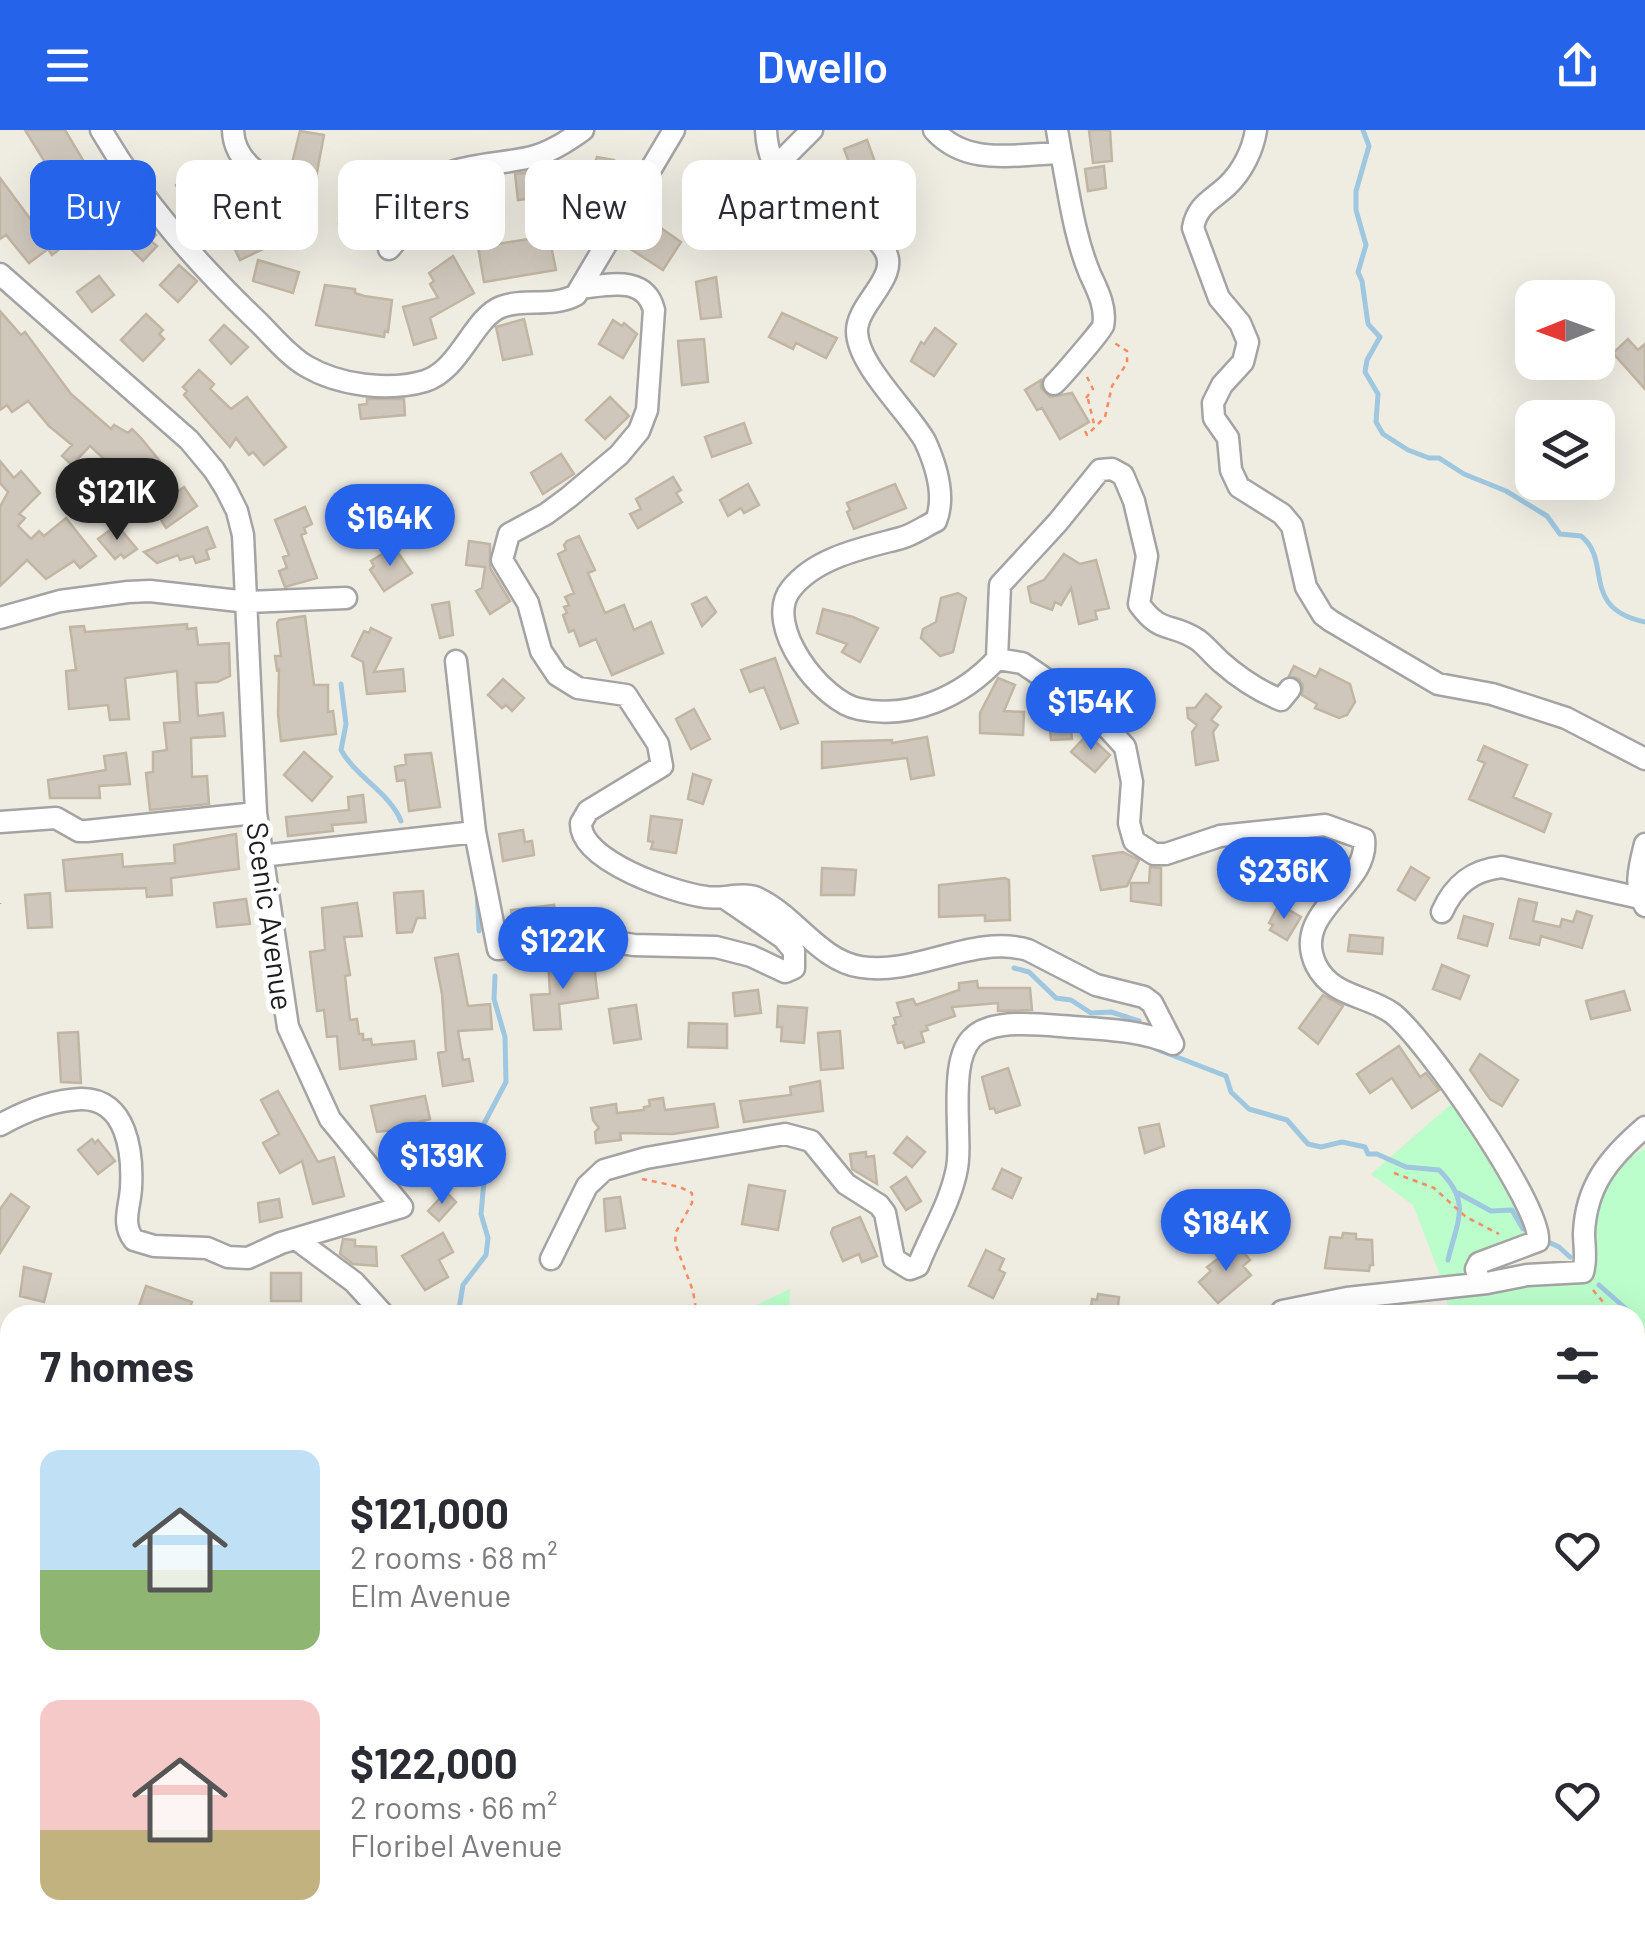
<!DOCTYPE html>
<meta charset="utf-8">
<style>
body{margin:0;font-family:Barlow,sans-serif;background:#f2f2f3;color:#2b2b33;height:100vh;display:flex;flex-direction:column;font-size:38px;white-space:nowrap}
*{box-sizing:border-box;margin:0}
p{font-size:32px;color:#7c7c81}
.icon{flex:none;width:55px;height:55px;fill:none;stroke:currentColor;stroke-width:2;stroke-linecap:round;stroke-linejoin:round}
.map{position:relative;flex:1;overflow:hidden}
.drawer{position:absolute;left:0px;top:1175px;width:1645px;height:640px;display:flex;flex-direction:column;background:#fff;border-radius:30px 30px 0 0;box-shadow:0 10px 40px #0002}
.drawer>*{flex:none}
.top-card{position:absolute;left:30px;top:30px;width:1000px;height:90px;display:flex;gap:20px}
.needle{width:65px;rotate:269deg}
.controls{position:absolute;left:1515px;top:150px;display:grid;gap:20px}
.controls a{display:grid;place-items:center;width:100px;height:100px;border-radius:20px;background:#fff;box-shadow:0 10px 40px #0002;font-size:50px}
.price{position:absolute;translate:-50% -85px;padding:0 22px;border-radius:35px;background:#2563eb;color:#fff;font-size:32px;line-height:65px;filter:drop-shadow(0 2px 5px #0008)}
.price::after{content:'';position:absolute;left:50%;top:60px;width:30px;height:22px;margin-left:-15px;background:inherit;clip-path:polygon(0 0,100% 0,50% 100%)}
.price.current{background:#222;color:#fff}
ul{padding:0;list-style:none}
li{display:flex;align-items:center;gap:30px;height:250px;padding:0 40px}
li span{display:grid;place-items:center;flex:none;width:280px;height:200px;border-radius:20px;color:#555}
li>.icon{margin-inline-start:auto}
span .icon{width:120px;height:120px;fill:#fffc;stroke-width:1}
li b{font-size:42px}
h2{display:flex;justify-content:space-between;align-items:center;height:120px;padding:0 40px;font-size:42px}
.chip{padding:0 35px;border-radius:20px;background:#fff;box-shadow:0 10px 40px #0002;font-size:35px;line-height:90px}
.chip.current{background:#2563eb;color:#fff}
header{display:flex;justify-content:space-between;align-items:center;height:130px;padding:0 40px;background:#2563eb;color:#fff;font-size:45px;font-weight:600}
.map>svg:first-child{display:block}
.forest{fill:url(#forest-crowns)}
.park{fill:#bbfdcb}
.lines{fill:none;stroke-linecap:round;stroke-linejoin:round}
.stream{stroke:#9fc7e0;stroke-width:5}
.building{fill:#cfc7bb;stroke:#c1b5a3;stroke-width:2.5}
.minor-casing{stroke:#a4a4a4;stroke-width:25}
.path{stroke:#ff8b63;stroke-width:2.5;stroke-dasharray:5 5;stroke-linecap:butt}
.minor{stroke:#fff;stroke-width:20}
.labels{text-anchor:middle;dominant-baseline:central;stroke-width:10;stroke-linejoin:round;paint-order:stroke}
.street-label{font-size:30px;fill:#1d1d1d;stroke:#fff}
</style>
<header><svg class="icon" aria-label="menu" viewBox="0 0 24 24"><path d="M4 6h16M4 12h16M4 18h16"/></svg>Dwello<svg class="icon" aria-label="share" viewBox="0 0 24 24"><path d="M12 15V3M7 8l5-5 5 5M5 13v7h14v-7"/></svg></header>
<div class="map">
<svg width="1645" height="1815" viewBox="0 0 1645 1815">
<defs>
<pattern id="forest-crowns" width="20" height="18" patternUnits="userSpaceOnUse" patternTransform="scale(2.5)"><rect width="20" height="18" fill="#9cd194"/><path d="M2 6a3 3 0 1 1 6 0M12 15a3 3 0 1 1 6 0" fill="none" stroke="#86b37f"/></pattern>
</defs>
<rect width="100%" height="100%" fill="#efede2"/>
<path class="forest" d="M1635 1677 1645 1681V1815H1616L1610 1805H1635Z"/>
<path class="park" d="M1460 966 1539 1101 1476 1146 1579 1144 1597 1049 1645 1018V1681L1635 1677V1185H1449L1445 1158 1413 1075 1371 1044Z
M790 1159 789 1185H735Z
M404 1805H1428L1419 1815H384Z"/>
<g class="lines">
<path class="stream" d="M1363 0 1369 16 1356 61V80L1366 115 1358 142 1362 151 1368 194 1380 207 1367 230 1365 242 1378 264 1376 292 1383 304 1408 320 1429 328H1439L1464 344 1506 361 1547 386 1560 404 1581 406C1613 431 1579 478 1645 492
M341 554 346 594 341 620C356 647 390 663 401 691
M477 759 479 801
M1014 838 1029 842 1056 868 1071 870 1091 883 1111 882 1139 891
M1156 919 1226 946 1231 962 1249 979 1287 990 1308 1014 1321 1017 1342 1012 1365 1017 1368 1024H1377L1406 1037 1439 1040C1472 1072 1457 1091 1448 1130
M1458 1063 1491 1081 1512 1080 1523 1099
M1544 1110 1559 1117 1570 1127
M1599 1155 1633 1185
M458 1185 463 1155 486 1125 488 1108 481 1084 484 1051 478 1005 506 952 505 907 494 869 495 846
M276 1815V1814"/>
</g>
<path class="building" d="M25 0H65L89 40 61 58Z
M1089 0H1110L1112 31 1093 33Z
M300 1 324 5 314 58 289 45Z
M867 10 879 43 856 51 844 19Z
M597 27 614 30 608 61 577 56 580 74 550 79 548 66 518 70 515 44 538 41 539 51 554 48 555 52 590 45Z
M722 34 729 73 697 78 692 39Z
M1104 36 1106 58 1088 61 1085 39Z
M196 45 210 73 190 83 176 55Z
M0 48 37 98 43 94 50 103 55 99 66 114 52 125 48 119 29 133 6 105 0 109Z
M455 62 466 98 437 109 425 79 436 75 433 69Z
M768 72 793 93 778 112 752 91Z
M386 84 388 94 380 98 381 106 354 111 353 104 342 107 339 94Z
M138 89 156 105 151 111 157 116 143 131 119 107Z
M262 90 274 114 240 130 228 105Z
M651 91 681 112 663 140 632 120Z
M549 106 556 140 484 152 478 117Z
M453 126 474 163 430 188 436 208 414 215 403 177 438 168 430 154 434 151 429 143Z
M258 130 299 142 293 163 253 151Z
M179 135 197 151 178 172 160 155Z
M99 146 114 165 92 182 77 162Z
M716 147 721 187 701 189 696 152Z
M325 155 355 159V163L364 166 392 170 388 202 385 201 384 207 316 195Z
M0 181 21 205 25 202 71 264 111 299 114 295 128 303 132 299 141 308 163 335 148 349 167 369 184 357 197 376 166 398 144 362 142 364 115 335 113 337 90 316 72 335 62 326 72 315 49 296 28 271 12 282 7 275 0 280Z
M782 183 837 208 826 228 796 213 793 219 769 207Z
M146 184 163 200 159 204 164 209 143 231 121 210Z
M524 189 532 224 503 230 496 197Z
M613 190 622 196 624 193 637 204 623 228 599 214Z
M224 195 248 217 231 234 210 210Z
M935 198 956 214 934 246 911 231 921 212 924 214Z
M704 209 708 252 682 255 678 211Z
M1628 209 1638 220 1645 214V259L1613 223Z
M199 240 214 254 210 259 231 279 247 267 286 317 264 335 253 322 249 325 236 308 230 317 184 265 187 261 183 257Z
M1041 250V258L1050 267 1072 263 1089 292 1060 309 1042 278 1037 280 1025 260Z
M610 267 629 286 605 309 586 290Z
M367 269H404L405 285 361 289 359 275 367 274Z
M744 293 751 313 712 327 705 307Z
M561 324 574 344 543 364 531 343Z
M0 331 14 348 21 341 40 363 19 384 25 388 18 396 31 409 39 401 44 406 66 388 96 426 80 438 74 431 46 449 27 430 0 456V377L8 362 0 353Z
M673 347 681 360 676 363 682 372 638 398 630 384 641 379 636 369Z
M748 354 759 375 744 383 741 378 728 386 720 370Z
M895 354 906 378 854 399 847 382 850 380 847 373Z
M305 377 312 394 304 398 306 403 301 405 317 448 285 457 279 441 287 438 283 427 289 425 275 390Z
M117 395 137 419 124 428 121 424 115 429 98 409Z
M207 397 215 417 206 420 209 429 196 433 193 426 180 430 178 425 157 433 144 422Z
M579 406 595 440 588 443 605 483 624 475 634 500 651 492 663 523 612 545 596 509 580 516 574 500 569 502 563 485 567 483 564 477 569 475 565 467 574 463 558 424 566 420 564 415 567 411Z
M469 411 490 414V438L510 471 490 484 476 461 482 458 485 437 466 435Z
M394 417 412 443 384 461 370 440 374 436 371 431Z
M1064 424 1080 434 1096 430 1109 478 1095 481 1097 489 1079 494 1071 458 1061 475 1055 472 1052 480 1031 472 1028 457 1044 450Z
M958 463 966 468 953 522 940 526 921 508 923 499 936 492 941 468Z
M706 467 716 482 702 496 692 474Z
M449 472 453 505 440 508 432 475Z
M823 479 853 487 878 498 860 532 842 522 847 514 817 503Z
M305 486 314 555H328V582L333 581 336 604 281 611 278 584 279 539 277 540 275 526H281L277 493 279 490Z
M187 494V499L196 498 198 515 229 513 230 546 217 552 196 553 198 586 223 583 225 606 191 608 192 647 207 646 209 674 150 680 146 643 153 642V622L167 620 164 593 180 592 177 541 125 548 129 589 110 590 108 575 69 579 66 541 76 540 70 497 84 496 85 502Z
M371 498 391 508 374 542 403 539 405 561 367 564 363 532 352 526 364 501 369 503Z
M775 528 798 593 781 599 764 557 750 562 741 540Z
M1294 536 1316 547 1320 539 1350 554 1355 572 1347 585 1339 588 1315 578 1317 574 1302 565 1303 555 1299 549 1289 546Z
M998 548 1015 555 1004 581 1024 582 1023 605 980 603V583Z
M503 549 524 568 512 581 506 575 502 578 488 565Z
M1206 564 1221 577 1211 590 1218 595 1213 602 1218 630 1196 635 1192 602 1197 595 1188 588 1187 578H1195Z
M694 579 710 609 691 619 676 589Z
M1070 587 1072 609 1051 610 1049 589Z
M927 607 934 645 911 649 907 628 822 638V612L892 610V613Z
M1085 607H1090L1110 625 1095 642 1071 622Z
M1484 616 1527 635 1513 667 1551 684 1544 702 1469 669 1485 633 1478 630Z
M304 622 332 647 312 671 284 645Z
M126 623 130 654 99 656 100 668H50L48 650 106 640 104 626Z
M431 623 440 677 409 681 405 650 397 651 395 637 406 634 405 625Z
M693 644 711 650 703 674 688 669Z
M363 665 366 692 332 695 333 701 288 706 286 687 349 680 348 667Z
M651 686 682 690 676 723 651 719 653 712 648 711Z
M523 700 525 712 532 711 534 725 503 731 499 704Z
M236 704 239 739 171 748 172 765 147 767 146 758 66 761 63 730 122 724 123 737 175 733 174 715Z
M1123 722 1139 730 1127 756 1101 760 1093 726Z
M1150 737 1161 738V775L1131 771V753H1149Z
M1411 737 1429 748 1415 770 1398 760Z
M822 738 856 740 854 765H821Z
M1005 748 1009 750 1010 790 985 791V785L939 787V755Z
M423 761 425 788H417L412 802 397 803 394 763Z
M50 763 52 797 28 798 25 765Z
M246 769 250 794 217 797 214 773Z
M1519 769 1537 773 1533 791 1560 797 1562 789 1573 792 1577 781 1592 786 1582 818 1541 806 1539 815 1510 808Z
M357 773 362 806 344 807 350 845 345 846 350 890 357 889 359 904H363V910L371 909 372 915 414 911 416 929 340 939 337 906 327 907 324 880 317 881 310 822 325 820 322 778Z
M1279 774 1301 787 1287 810 1270 800 1273 795 1269 793Z
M554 775 557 797 524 802 523 798 514 799 511 780Z
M1464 786 1493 794 1487 816 1458 808Z
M1350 805 1383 808 1382 824 1348 821Z
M458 824 468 876 490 874 492 899 458 901 463 930 469 929 473 951 443 956 438 923 446 921 442 864 435 828Z
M562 825 563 836 586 833V836L594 835 598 868 559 874 561 899 534 900 531 865 550 864 548 827Z
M1442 835 1469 846 1460 869 1433 859Z
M977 851 978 858H1030L1032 880 998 881V873L952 877 955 886 926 896 928 900 921 902 924 912 905 918 903 912 898 913 893 896 896 894 894 888 901 886 897 873 913 869 916 875 959 860V853Z
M758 860 761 883 735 886 733 863Z
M1624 861 1630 880 1591 889 1586 871Z
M1323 865 1343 876 1318 914 1299 898Z
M636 875 641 909 614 913 609 879Z
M778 876 807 878 804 913 781 911 782 897H777Z
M689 893 727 894V918L688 917Z
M840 901 843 938 821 940 818 903Z
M78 902 81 953 61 952 58 903Z
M1399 916 1420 947 1426 943 1439 960 1412 978 1392 948 1370 963 1357 944Z
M1480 924 1518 950 1502 976 1490 969 1470 940Z
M1008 938 1020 975 996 983 994 978 990 979 982 947Z
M820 951 823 981 744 992 740 971 791 965 790 957Z
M278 961 318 1032 334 1027 344 1066 313 1074 302 1031 280 1043 263 1013 279 1004 261 970Z
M425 966 430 989 419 992 427 1039 401 1043 394 1000 377 1002 371 976Z
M663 968 665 980 714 974 718 997 673 1004 620 1003 621 1010 596 1013 595 1002 599 998 593 990 591 978 616 974 617 983 644 980V977L650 976 649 970Z
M1159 994 1164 1016 1145 1023 1139 998Z
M907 1007 925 1022 912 1037 894 1023Z
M92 1009 95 1013 98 1010 115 1031 98 1044 78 1020Z
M866 1022V1027L874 1026 877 1054 852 1039 850 1024Z
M1002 1039 1021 1048 1012 1068 993 1059Z
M906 1047 921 1071 906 1080 891 1057Z
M749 1055 785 1061 778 1100 742 1094Z
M446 1062 456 1072 439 1091 428 1081Z
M11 1064 29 1077 0 1123V1079Z
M620 1067 625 1098 606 1101 604 1069Z
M279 1069 282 1087 260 1092 258 1073Z
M860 1087 877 1126 862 1132 859 1124 843 1131 831 1103 833 1098Z
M443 1103 453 1122 439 1130 448 1147 425 1160 402 1126Z
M1343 1103 1356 1104V1109L1372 1110 1373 1135H1370L1369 1141 1325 1138 1330 1107 1342 1108Z
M343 1109 355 1110V1116L376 1117 377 1136 353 1134 340 1124Z
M1237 1114 1250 1130 1243 1136 1251 1145 1218 1173 1199 1152 1211 1141 1207 1137Z
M986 1120 1004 1129 999 1140 1005 1143 993 1168 969 1156Z
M24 1137 51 1144 44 1172 20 1166Z
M271 1143H301V1171H271Z
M146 1156 192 1172 187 1185H164L139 1176Z
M1098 1164 1119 1167 1117 1185H1090L1092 1169 1097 1170Z"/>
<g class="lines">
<g class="minor-casing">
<path id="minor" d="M101 0C143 72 195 131 255 189 271 204 287 225 306 236 338 255 388 262 425 251 460 240 473 188 501 177 524 168 552 178 576 165L674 0
M233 0C234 38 274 53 304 67
M766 0C769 79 849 67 884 119 902 146 857 173 857 201 857 235 908 281 925 311 936 335 946 366 936 391 925 396 913 405 901 408 864 418 816 427 791 459 762 495 822 572 859 579 911 590 963 566 997 529L1022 533 1034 541 1093 582 1125 617 1132 652 1129 693 1134 711 1154 724H1166L1220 706 1325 695 1364 709C1370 757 1290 781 1316 835 1332 867 1367 865 1392 883 1424 907 1542 1076 1538 1111L1479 1133 1476 1139 1479 1150 1487 1153 1527 1145 1583 1142C1587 1129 1584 1116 1584 1103 1586 1055 1610 1027 1645 997
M934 0C967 37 1015 24 1061 23L1057 0
M1256 0C1253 20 1242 42 1227 56 1212 70 1197 75 1193 98L1219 168 1240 193 1248 212 1243 232 1222 255 1213 273 1214 288 1228 308 1231 340 1239 357 1282 384 1292 396 1306 457 1323 485 1331 491 1438 554 1492 564 1566 588 1645 629
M774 38 812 0
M389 119C405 104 403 80 417 64 446 31 496 37 535 26 553 21 568 11 583 0
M0 144 189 310 214 340 226 359 237 381 243 405 256 683 288 897 330 989 402 1077 281 1113 248 1128 228 1127 207 1118 154 1116 134 1110C121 1094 130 1077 131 1058 133 1023 127 968 81 969 52 970 25 981 0 995
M1054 254C1059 250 1102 200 1103 196 1107 178 1097 159 1090 144 1074 106 1069 63 1061 23
M0 488 60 471 128 462 150 461 248 472 346 468
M997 529 1000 455 1058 392 1100 340 1112 339 1123 345 1134 371 1147 426 1139 474C1161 505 1171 492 1198 510 1206 516 1213 525 1221 532 1239 548 1259 561 1281 570L1290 559
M456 531 475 702 498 819 583 807 634 815 716 817 751 826 785 842 794 838V821L783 808 726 769
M0 692 56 688 79 701H87L256 683
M1645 714C1640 734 1633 758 1645 776
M261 726 475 702
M1442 782C1454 755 1472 740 1502 737L1640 768
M296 1109 354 1152 384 1185
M551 1129 587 1056 604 1040 646 1028 785 1004 811 1011 846 1054 879 1075 885 1083 894 1129 910 1139 918 1136C930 1105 949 1075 956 1043 960 1028 958 1012 958 997 955 905 963 887 1060 896 1097 899 1139 899 1173 914L1152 873 1144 867 1096 855 1028 820C973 804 916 846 861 837 820 831 795 786 759 769 745 761 722 770 706 767 675 763 579 731 581 693L588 681 662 636 658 614 626 565 578 558 557 545 541 521 528 473 502 430 509 404 546 384 569 367 619 325 639 301 647 280 654 180C645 145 609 155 580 158
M1282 1181 1347 1168 1487 1153
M0 1307 10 1310
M283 1805 312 1815"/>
</g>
<path class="path" d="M1086 268 1093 259 1087 247
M1088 269 1094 294
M1085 301 1087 305 1105 287 1112 256 1127 233V221L1113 212
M0 773V774
M1394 1043 1434 1058 1466 1087 1499 1104
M642 1049 680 1057 692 1063V1073L676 1102 675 1113 693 1161 697 1185
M1593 1160 1614 1185
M1635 1198 1645 1202
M1635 1332 1645 1329
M1635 1751H1645
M629 1805 630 1815
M796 1805 799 1815
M1459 1815 1466 1805
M1536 1815 1538 1805"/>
<use href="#minor" class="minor"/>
</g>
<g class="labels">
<g class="street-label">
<text transform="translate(271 786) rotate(82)">Scenic Avenue</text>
</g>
</g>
</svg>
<div class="controls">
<a><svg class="needle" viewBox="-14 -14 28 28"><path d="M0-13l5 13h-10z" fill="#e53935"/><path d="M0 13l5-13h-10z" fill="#7c7c81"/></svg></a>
<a><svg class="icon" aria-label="layers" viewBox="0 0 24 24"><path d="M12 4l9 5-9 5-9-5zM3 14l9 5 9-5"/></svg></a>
</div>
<b class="price current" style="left:117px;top:413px">$121K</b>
<b class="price" style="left:390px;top:439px">$164K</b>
<b class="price" style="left:1091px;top:623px">$154K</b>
<b class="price" style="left:1284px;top:792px">$236K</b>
<b class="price" style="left:563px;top:862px">$122K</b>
<b class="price" style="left:442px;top:1077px">$139K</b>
<b class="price" style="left:1226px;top:1144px">$184K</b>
<div class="top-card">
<a class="chip current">Buy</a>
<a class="chip">Rent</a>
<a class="chip">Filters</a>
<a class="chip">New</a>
<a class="chip">Apartment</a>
</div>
<section class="drawer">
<h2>7 homes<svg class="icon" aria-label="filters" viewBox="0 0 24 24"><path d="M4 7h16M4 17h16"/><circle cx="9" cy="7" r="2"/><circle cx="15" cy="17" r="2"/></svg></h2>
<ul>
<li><span style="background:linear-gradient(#bfe0f5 60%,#8fb573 0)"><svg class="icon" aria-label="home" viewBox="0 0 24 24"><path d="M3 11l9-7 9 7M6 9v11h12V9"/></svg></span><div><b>$121,000</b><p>2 rooms · 68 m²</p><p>Elm Avenue</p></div><svg class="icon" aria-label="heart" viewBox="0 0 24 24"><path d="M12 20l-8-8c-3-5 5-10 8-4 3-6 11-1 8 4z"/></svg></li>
<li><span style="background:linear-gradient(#f6c9c9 65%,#c2b280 0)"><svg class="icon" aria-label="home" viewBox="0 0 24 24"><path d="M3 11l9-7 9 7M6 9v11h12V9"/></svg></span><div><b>$122,000</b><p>2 rooms · 66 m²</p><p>Floribel Avenue</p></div><svg class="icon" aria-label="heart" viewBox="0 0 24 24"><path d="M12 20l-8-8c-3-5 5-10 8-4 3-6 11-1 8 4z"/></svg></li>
</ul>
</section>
</div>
